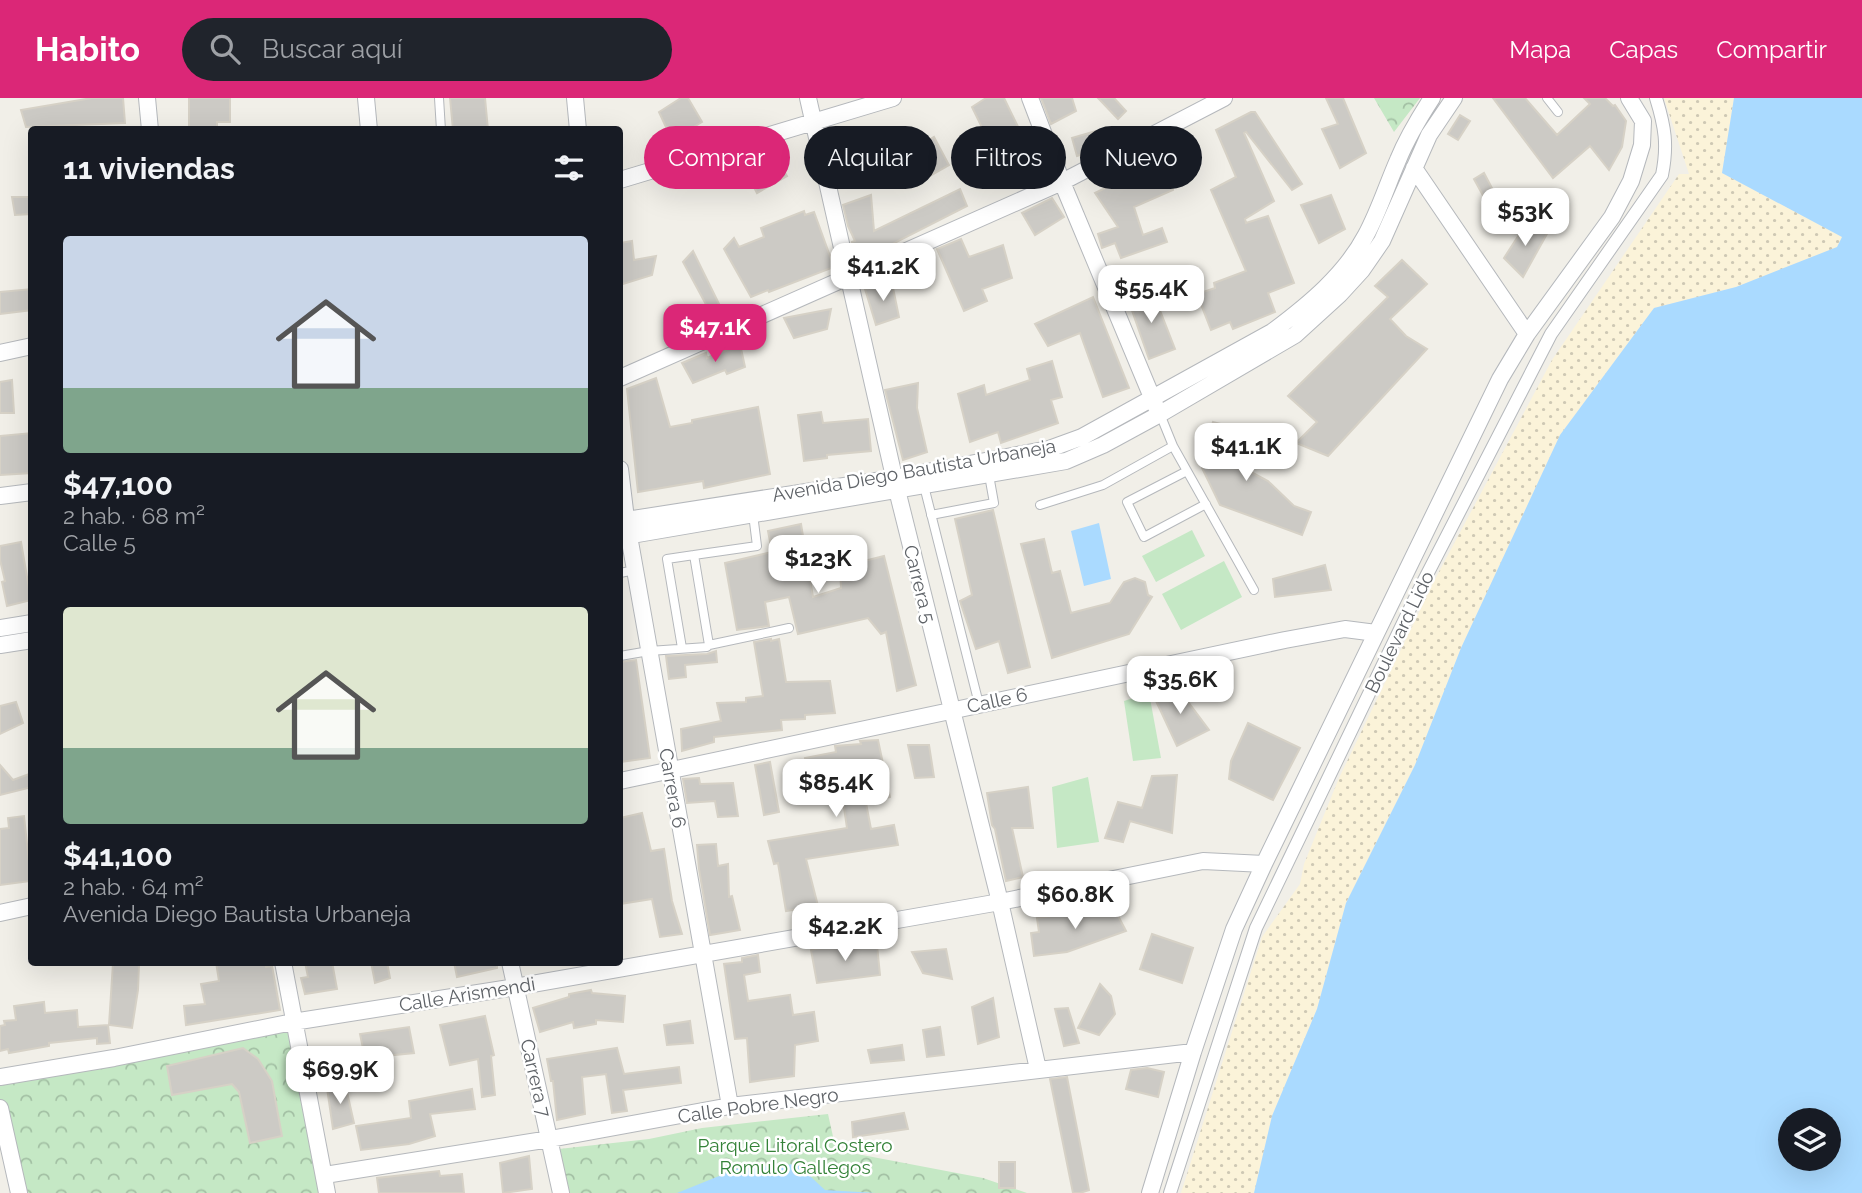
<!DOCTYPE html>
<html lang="es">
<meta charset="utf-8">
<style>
body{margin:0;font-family:Raleway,sans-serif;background:#20242c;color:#f1f3f6;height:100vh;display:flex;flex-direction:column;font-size:26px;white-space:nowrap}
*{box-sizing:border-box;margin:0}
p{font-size:23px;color:#9ea1a6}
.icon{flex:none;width:38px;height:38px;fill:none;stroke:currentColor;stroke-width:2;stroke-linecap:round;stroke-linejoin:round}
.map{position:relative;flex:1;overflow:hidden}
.panel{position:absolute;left:28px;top:28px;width:595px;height:840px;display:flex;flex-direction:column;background:#171b24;border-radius:7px;box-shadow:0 7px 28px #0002}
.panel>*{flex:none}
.banner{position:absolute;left:644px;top:28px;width:665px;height:63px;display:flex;gap:14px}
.tools{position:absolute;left:1778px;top:1010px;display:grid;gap:14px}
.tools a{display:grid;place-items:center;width:63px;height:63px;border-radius:50%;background:#171b24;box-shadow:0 7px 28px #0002;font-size:35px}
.price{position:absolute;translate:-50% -60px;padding:0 16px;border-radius:14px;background:#fff;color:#222;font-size:23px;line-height:46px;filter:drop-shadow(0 2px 4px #0008)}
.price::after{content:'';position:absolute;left:50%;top:42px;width:21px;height:16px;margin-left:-10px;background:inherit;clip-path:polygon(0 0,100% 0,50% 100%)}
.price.active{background:#db2777;color:#fff}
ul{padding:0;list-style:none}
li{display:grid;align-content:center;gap:14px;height:371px;padding:0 35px}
li span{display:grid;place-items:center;height:217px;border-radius:7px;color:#555}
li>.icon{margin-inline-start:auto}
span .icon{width:126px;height:126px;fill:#fffc;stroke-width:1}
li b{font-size:30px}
h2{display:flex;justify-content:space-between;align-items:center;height:84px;padding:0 35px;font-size:30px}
.tag{padding:0 24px;border-radius:32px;background:#171b24;box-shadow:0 7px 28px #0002;font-size:24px;line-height:63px}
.tag.active{background:#db2777;color:#fff}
header{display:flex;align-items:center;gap:42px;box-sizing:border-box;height:98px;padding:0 35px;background:#db2777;color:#fff}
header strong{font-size:33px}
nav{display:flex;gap:38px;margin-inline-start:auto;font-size:24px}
.search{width:490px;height:63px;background:#20242c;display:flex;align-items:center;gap:18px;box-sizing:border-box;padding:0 24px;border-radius:38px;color:#9ea1a6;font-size:26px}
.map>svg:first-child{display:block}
.grass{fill:#c5e8c5}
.sand{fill:url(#sand-dots)}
.park{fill:url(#park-crowns)}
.water{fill:#aadaff;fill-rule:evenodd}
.building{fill:#cccac5;stroke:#d6d1c6;stroke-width:2}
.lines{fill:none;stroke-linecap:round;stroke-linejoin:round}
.service-casing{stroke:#b5b8bc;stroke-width:10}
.pedestrian-casing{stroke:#b5b8bc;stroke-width:14}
.minor-casing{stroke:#b5b8bc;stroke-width:18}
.service{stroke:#fff;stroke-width:8}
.pedestrian{stroke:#fff;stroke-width:12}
.minor{stroke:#fff;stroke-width:16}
.labels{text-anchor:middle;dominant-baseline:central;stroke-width:5;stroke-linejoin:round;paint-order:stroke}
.street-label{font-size:19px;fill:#5f6368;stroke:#fff}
.park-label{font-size:19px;fill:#348238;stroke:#fff}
</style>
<header>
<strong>Habito</strong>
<div class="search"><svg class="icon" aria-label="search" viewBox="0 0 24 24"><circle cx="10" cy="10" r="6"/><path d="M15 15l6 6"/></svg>Buscar aquí</div>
<nav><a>Mapa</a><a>Capas</a><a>Compartir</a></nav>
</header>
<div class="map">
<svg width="1862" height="1095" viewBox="0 0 1862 1095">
<defs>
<pattern id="sand-dots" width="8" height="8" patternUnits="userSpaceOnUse" patternTransform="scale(1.75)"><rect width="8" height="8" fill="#fbf3d9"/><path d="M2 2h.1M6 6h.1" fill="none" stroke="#cec8b4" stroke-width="1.8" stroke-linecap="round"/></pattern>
<pattern id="park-crowns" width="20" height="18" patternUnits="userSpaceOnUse" patternTransform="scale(1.75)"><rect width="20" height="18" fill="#c5e8c5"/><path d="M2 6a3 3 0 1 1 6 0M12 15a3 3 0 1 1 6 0" fill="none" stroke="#a3c0a4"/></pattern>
</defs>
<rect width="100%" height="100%" fill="#f1efe8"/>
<path class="grass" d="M1192 432 1205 458 1156 484 1142 458Z
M1224 463 1242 499 1181 532 1162 496Z
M1149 595 1161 660 1133 663 1124 603Z
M1088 679 1099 744 1057 750 1052 689Z"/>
<path class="sand" d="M1664 0H1734L1722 75 1843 139 1838 149 1736 189 1654 210 1560 337 1461 550 1415 667 1346 805 1317 911 1272 1018 1254 1095H1181L1262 839 1300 786 1304 766 1339 680 1433 485 1552 262 1679 76H1689Z"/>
<path class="park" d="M1374 0H1420L1394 34Z
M293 924 325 1095H19L0 1010V978Z
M828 1016 836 1052 983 1080 1027 1095H567L559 1051 649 1041 702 1030Z"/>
<path class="water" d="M1734 0H1862V1095H1254L1272 1018 1317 911 1346 805 1415 667 1461 550 1560 337 1654 210 1736 189 1837 149 1842 139 1722 75ZM1790 1022H1829V1060H1790Z
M1099 425 1111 481 1084 488 1071 433Z
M797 1066 825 1092 876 1095H677L739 1070Z"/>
<path class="building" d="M92 0H123L125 25 26 29 21 12Z
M189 0H230V24H217V32H189Z
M450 0H485L488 32H453Z
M681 0H688L702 24 672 42 659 14Z
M986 0H1004L1024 41 1006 51 1005 47 993 52 972 9Z
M1041 0H1072L1076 13 1051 26Z
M1098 0H1114L1126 13 1118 21Z
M1326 0H1343L1366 55 1340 70 1322 31 1338 26Z
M1493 0H1525L1557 37 1590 6 1584 0H1605L1613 8 1615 7 1626 23 1622 49 1609 72 1590 48 1553 80Z
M1251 14H1255L1302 86 1292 92 1246 34 1244 35 1274 103 1245 121 1246 125 1268 118 1294 185 1268 195 1275 214 1233 231 1230 224 1211 232 1197 196 1215 190 1214 185 1246 173 1211 92 1236 79 1216 32Z
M1460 17 1470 23 1458 42 1448 36Z
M1096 33 1101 51 1077 58 1072 40Z
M934 39 949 67 919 84 906 56Z
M771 50 787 78 757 95 743 68Z
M1031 51 1042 70 1018 81 1009 57Z
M1166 61 1173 92 1134 109 1143 137 1162 130 1167 144 1121 160 1115 145 1102 150 1098 136 1118 129 1095 95Z
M1484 75 1502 109 1492 114 1474 81Z
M960 91 967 108 861 162 854 155 852 144 855 143 848 128 843 107 871 97 874 133Z
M1331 97 1345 131 1319 145 1301 107Z
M12 99H32V116L15 117Z
M1052 100 1064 119 1035 137 1022 115Z
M804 113 805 117 814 114 834 169 769 194 768 192 751 199 724 151 734 140 739 149 764 139 761 130Z
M1526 126 1548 134 1523 179 1504 160Z
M961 141 969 159 1003 147 1012 180 982 191 987 203 964 213 937 151Z
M632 143 634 162 656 158 652 177 620 187V145Z
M693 153 720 208 709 212 683 164Z
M1402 162 1427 186 1390 221 1406 238 1427 251 1328 358 1296 345 1317 324 1288 298 1388 199 1375 188Z
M892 185 899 219 876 227 865 191Z
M32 191V212L0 216V194Z
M1152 192 1175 251 1149 261 1129 204Z
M1093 199 1129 290 1103 299 1080 235 1048 248 1035 226Z
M831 211 827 231 794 240 784 220Z
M740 246 745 269 727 276 725 272 693 285 682 265 706 255 707 260Z
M1052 263 1062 299 1051 302 1058 325 1001 345 998 334 970 344 958 296 984 287 986 297 1030 282 1027 271Z
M656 280 670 329 692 325V322L758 309 770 376 704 390 703 383 638 394 627 291Z
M12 282 14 315H0V284Z
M918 285 917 310 927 354 903 362 885 292Z
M821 314 823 325 868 321 871 353 827 357V360L804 363 798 317Z
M1213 324 1247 333 1238 367 1268 383 1294 408 1311 414 1302 437 1220 407 1202 370Z
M32 335V375L0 377V338Z
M993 412 1030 569 1008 575 999 543 976 551 960 503 972 497 955 421Z
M801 426 813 499 841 490 840 469 884 458 916 587 897 593 886 534 881 536 868 520 798 536 789 499 765 504 769 528 737 532 725 465 772 454 768 433Z
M1044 441 1052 475 1060 473 1071 515 1110 505 1124 484 1135 480 1145 484 1148 497 1152 499 1129 536 1052 560 1021 446Z
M21 444 31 502 7 508 2 484 5 483 0 462V448Z
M1325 467 1331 492 1275 499 1273 481Z
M771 541V543L779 541 786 584 830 583 835 615 805 617V621L781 622 782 632 714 639V644L682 653 681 631 721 623 717 605 746 604V600L763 598 754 544Z
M716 553 717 564 685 567 686 579 669 581 666 558 707 556Z
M636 562 650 660 620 664V564Z
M1174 585 1209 632 1177 648 1156 603Z
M16 604 23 625 0 636V608Z
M1248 625 1300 650 1273 702 1229 681 1231 663Z
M878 642 890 699 866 705 871 731 894 727 898 747 806 761 818 808 786 813 778 765 774 766 768 743 847 730 840 682 811 688 805 660 836 654 835 648 861 646 860 643Z
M908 647H929L934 679 915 680Z
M770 664 779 714 764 717 755 667Z
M0 667 13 682 32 675V689L0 697Z
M1177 677 1172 735 1130 723 1123 744 1105 740 1118 704 1142 710 1152 678Z
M699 680 700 686 733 685 738 718 718 719 715 703 687 705 683 681Z
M1028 689 1033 730H1012L1023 779 1006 783 995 731 992 727 987 695Z
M642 715 651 753 664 751 672 803 682 836 660 839 652 801 620 806V720Z
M24 718 31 783 0 787V731L9 730 8 720Z
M716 746 718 768 728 766 729 799 732 798 740 832 710 837 699 771 697 747Z
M1114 810 1126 833 1067 854 1034 858 1031 835 1039 834 1037 820Z
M1152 836 1193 850 1182 885 1140 871Z
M840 846 841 851 877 847 880 877 817 885 811 852Z
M946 851 952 881 923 875 912 854Z
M758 857 760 874 744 877 748 903 790 897 793 917 814 914 818 943 795 947 794 978 750 984 747 940 735 941 724 866 742 864V860Z
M216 864H266V869L272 868 280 912 186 927 184 908 205 906 201 886 219 883Z
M305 864H332L337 891 305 896 301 880 308 879Z
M371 864H387L390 880 375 885Z
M454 864H497V870L457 879Z
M113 865 139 866 138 892 132 930 109 927Z
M1100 886 1111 898 1115 916 1099 937 1078 930Z
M591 892 592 895 625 898 623 924 596 922V926L574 930 573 924 540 934 533 910 569 899V896Z
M993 900 999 939 978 946 972 909Z
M44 904 45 915 77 912 78 929 108 927 110 945 97 946V940L49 945V948L9 955 8 951 0 953V928L5 927 4 923 16 922 14 908Z
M1068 910 1079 945 1064 948 1055 911Z
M485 918 494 957 491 958 495 997 482 999 478 961 450 967 440 927Z
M690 923 693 945 667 947 664 927Z
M409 929 414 955 365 960 360 936Z
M940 929 944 957 927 959 923 932Z
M902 947 904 962 871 965 868 952Z
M243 950 258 961 272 983 282 1038 250 1045 239 994 232 986 172 997 167 968Z
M617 950 624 976 679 969 681 985 623 992 627 1013 612 1015 606 976 582 979 585 1016 557 1022 553 983H551L547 961Z
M1147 970 1164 974 1158 999 1126 991 1131 972Z
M1067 979 1089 1092 1080 1095H1073L1050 981Z
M345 985 354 1025 333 1031 327 990Z
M472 991 475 1011 430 1016 435 1038 409 1046 361 1052 356 1028 411 1020 409 1003Z
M904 1015 908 1031 853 1039 852 1024Z
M529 1058 532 1091 503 1095 500 1065Z
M999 1064H1015V1090H999Z
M439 1073 440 1078 462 1076 464 1095H379L377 1080Z"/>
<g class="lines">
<g class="service-casing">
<path id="service" d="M439 0 441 32
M1547 0 1558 14
M1160 316 1173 348 1254 492
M1187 373 1127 404 1144 439 1206 406
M924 388 979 606
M1040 407 1103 387 1173 348
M931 417 994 405 989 377
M620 475 635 472
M709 547 789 530
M682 550 667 461 694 457
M620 558 649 553 707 549 709 547 694 457 757 448 753 416"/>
</g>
<g class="pedestrian-casing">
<path id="pedestrian" d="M1170 1095 1256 830 1418 494 1551 236 1662 77C1668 47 1665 29 1656 0"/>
</g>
<g class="minor-casing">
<path id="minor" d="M147 0 150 32
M366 0 369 32
M575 0 578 32
M808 0 897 392 1000 804 1038 971
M1030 0 1062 84 1156 309
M1414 70 1527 236
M620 82 893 0
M0 255 32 248
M620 280 1062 84 1224 0
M620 371 626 421 730 1008
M0 398 32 394
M620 423 895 380 1049 351 1082 339 1272 234C1308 207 1345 177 1366 137 1379 113 1387 87 1398 62 1407 40 1419 20 1432 0
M620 439 1066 363 1103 347 1160 316 1295 237 1340 196 1362 172 1382 143 1429 37 1454 0
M0 530 32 525
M0 547 32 542
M620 683 1285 542 1345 531 1376 535
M0 815 32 808
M283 864 327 1095
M510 864 561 1095
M0 979 114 960 293 924 515 889 1000 804 1203 763 1264 766
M0 1010 19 1095
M325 1077 550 1041 730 1008 1193 954
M1150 1095 1193 954 1234 831 1264 766 1500 281 1527 236 1612 119 1631 83 1642 47 1643 23 1629 0"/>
</g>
<use href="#service" class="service"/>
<use href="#pedestrian" class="pedestrian"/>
<use href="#minor" class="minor"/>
</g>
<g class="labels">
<g class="street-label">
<text transform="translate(914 372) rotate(-10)">Avenida Diego Bautista Urbaneja</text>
<text transform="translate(920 486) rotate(76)">Carrera 5</text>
<text transform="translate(1399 534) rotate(-64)">Boulevard Lido</text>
<text transform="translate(997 602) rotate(-12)">Calle 6</text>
<text transform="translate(673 690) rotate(80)">Carrera 6</text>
<text transform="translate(467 896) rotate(-9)">Calle Arismendi</text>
<text transform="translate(536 980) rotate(77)">Carrera 7</text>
<text transform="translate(758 1007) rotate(-8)">Calle Pobre Negro</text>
</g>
<g class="park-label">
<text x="795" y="1047">Parque Litoral Costero<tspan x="795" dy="22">Romulo Gallegos</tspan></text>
</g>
</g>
</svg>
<div class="tools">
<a><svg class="icon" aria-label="layers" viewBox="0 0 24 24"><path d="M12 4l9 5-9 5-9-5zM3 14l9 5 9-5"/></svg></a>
</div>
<b class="price" style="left:1525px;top:150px">$53K</b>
<b class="price" style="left:883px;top:205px">$41.2K</b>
<b class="price" style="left:1151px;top:227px">$55.4K</b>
<b class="price active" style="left:715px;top:266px">$47.1K</b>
<b class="price" style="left:1246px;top:385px">$41.1K</b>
<b class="price" style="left:818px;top:497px">$123K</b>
<b class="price" style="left:1180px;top:618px">$35.6K</b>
<b class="price" style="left:836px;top:721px">$85.4K</b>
<b class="price" style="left:1075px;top:833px">$60.8K</b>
<b class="price" style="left:845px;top:865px">$42.2K</b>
<b class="price" style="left:340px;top:1008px">$69.9K</b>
<div class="banner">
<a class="tag active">Comprar</a>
<a class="tag">Alquilar</a>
<a class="tag">Filtros</a>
<a class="tag">Nuevo</a>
</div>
<section class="panel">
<h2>11 viviendas<svg class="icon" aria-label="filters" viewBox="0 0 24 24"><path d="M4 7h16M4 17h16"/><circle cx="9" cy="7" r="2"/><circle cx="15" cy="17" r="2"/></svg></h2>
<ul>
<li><span style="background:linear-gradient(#c9d6e8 70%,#7fa58c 0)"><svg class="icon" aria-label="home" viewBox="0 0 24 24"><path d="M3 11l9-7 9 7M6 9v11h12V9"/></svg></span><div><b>$47,100</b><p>2 hab. · 68 m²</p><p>Calle 5</p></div></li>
<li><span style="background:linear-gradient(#dfe7d0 65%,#7fa58c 0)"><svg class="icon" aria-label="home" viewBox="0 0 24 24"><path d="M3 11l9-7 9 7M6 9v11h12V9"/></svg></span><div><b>$41,100</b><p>2 hab. · 64 m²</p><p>Avenida Diego Bautista Urbaneja</p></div></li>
</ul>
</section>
</div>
